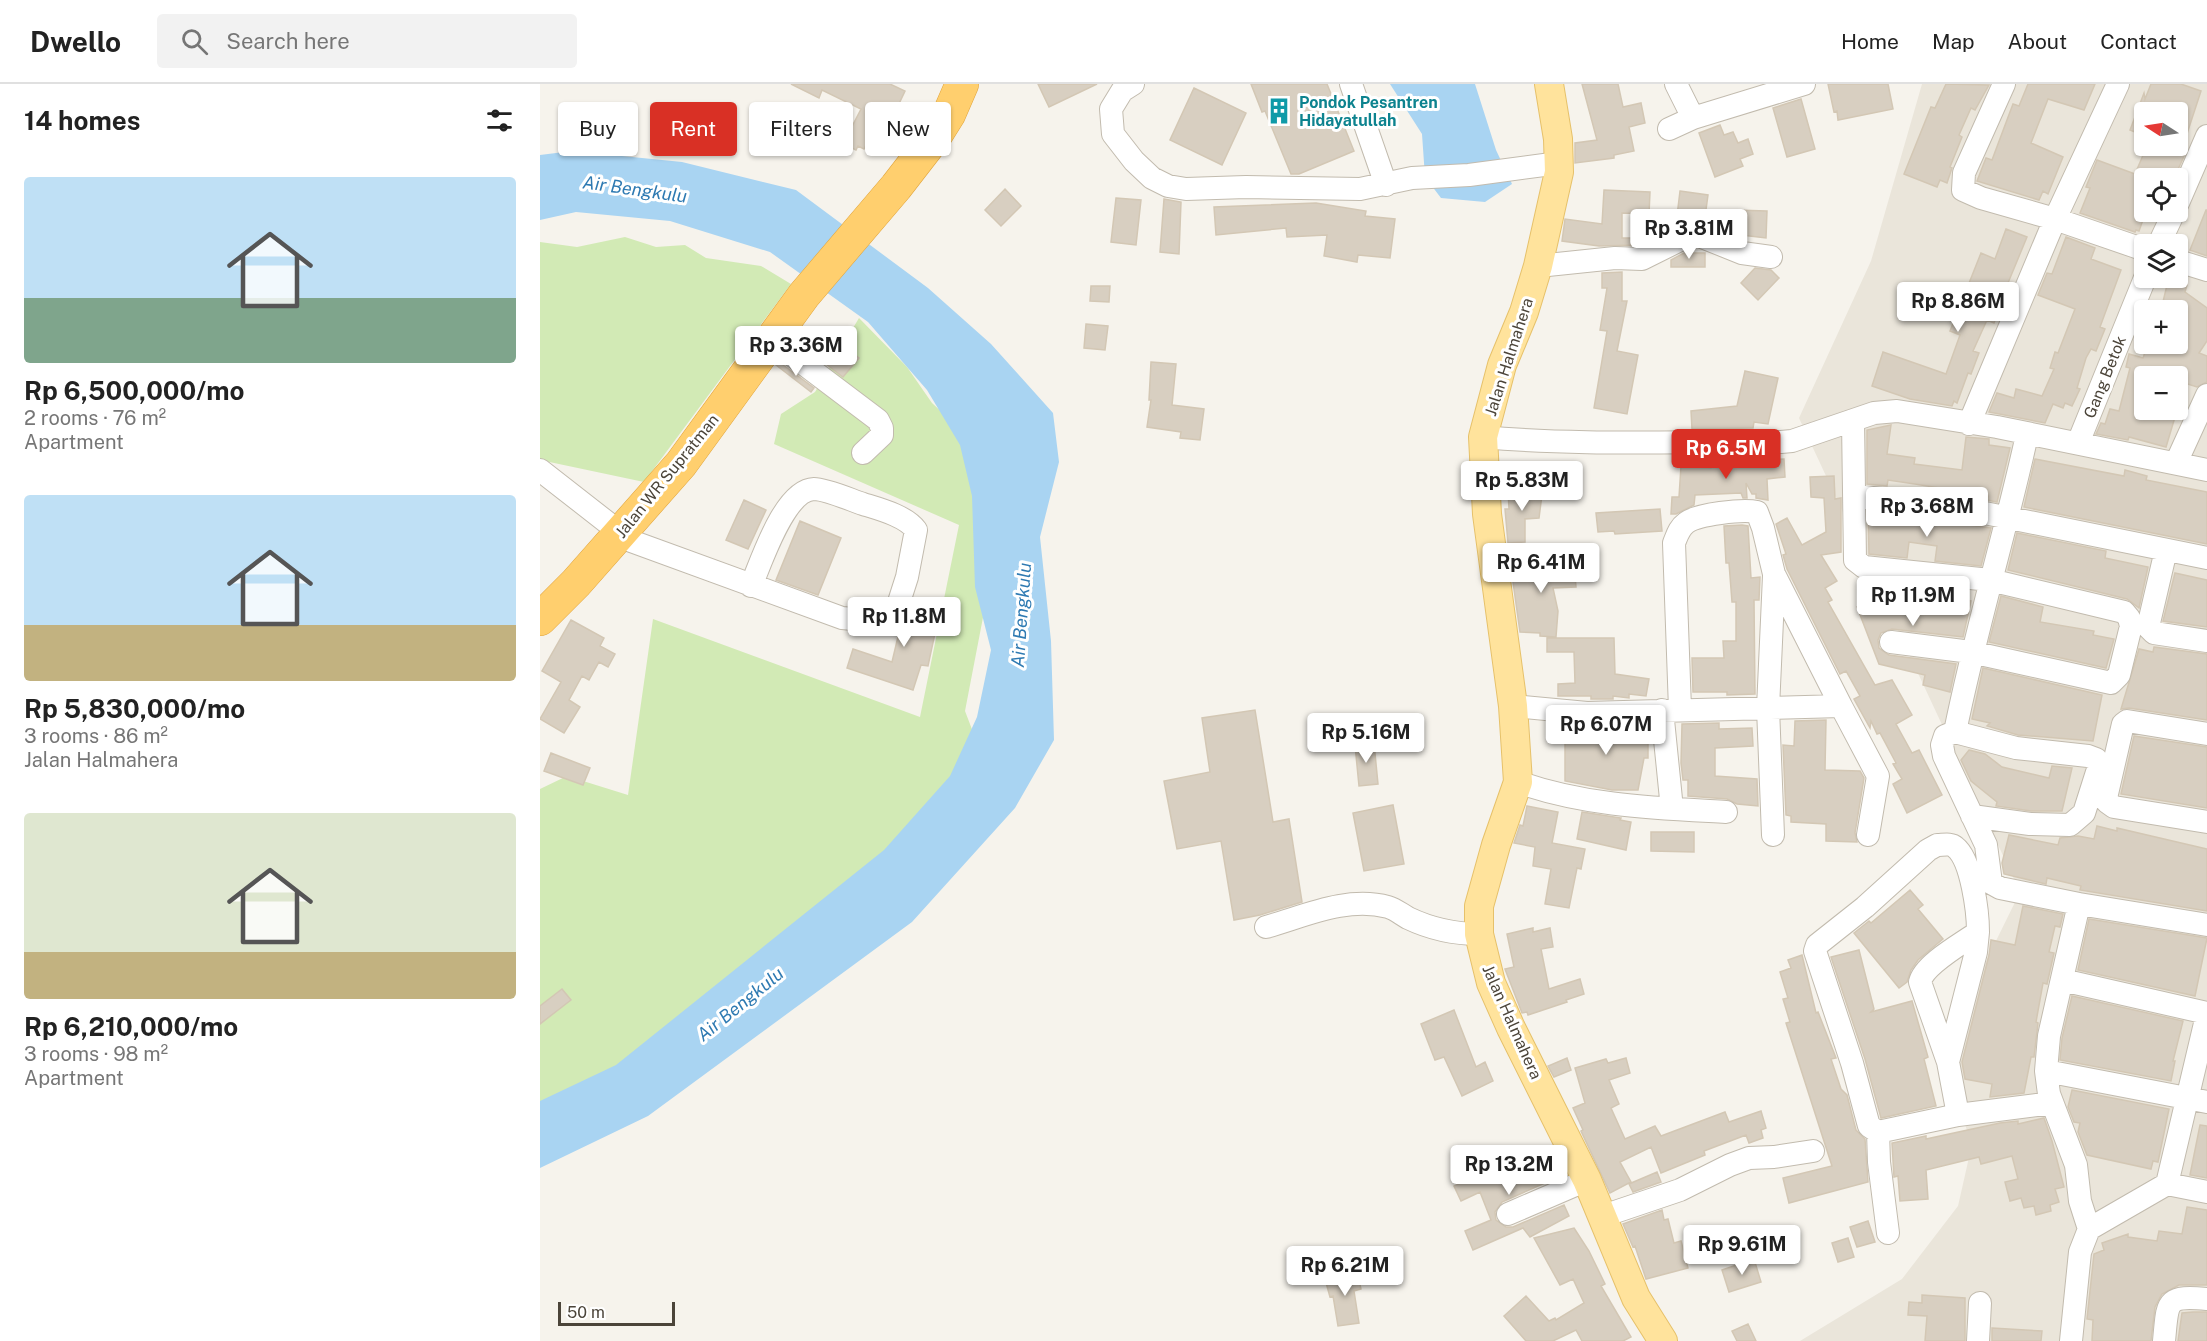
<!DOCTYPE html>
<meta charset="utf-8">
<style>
body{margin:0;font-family:"Public Sans",sans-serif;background:#f2f2f2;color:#222;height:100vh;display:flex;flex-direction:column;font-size:22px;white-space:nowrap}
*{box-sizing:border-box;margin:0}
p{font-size:20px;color:#767676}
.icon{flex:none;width:33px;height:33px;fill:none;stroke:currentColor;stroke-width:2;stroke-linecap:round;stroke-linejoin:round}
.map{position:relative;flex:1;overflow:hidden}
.side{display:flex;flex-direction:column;background:#fff;width:540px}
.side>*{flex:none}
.banner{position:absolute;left:18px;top:18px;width:570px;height:54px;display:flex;gap:12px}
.needle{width:39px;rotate:282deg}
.tools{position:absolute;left:1594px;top:18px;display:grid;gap:12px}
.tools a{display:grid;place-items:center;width:54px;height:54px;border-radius:6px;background:#fff;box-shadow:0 2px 4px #0004;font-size:30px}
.scale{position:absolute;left:18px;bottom:15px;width:117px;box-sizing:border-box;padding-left:6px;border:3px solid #4b4439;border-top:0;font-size:16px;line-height:21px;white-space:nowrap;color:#4b4439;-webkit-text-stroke:4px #fff;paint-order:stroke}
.price{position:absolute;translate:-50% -51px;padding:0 14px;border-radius:6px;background:#fff;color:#222;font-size:20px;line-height:39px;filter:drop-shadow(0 2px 3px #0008)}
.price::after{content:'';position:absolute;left:50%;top:36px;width:18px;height:14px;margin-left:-9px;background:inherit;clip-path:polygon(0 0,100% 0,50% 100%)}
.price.current{background:#d93025;color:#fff}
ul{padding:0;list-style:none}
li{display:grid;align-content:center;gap:12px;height:318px;padding:0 24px}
li span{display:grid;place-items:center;height:186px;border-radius:6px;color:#555}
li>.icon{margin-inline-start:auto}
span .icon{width:108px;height:108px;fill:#fffc;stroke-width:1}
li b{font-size:26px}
h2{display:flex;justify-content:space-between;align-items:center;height:72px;padding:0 24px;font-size:26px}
.pill{padding:0 21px;border-radius:6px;background:#fff;box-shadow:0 2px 4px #0004;font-size:21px;line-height:54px}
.pill.current{background:#d93025;color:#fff}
header{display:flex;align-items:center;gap:36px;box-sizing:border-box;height:84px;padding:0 30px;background:#fff;border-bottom:2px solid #e0e0e0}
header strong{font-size:28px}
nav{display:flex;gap:33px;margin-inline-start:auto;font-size:21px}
.search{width:420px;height:54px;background:#f2f2f2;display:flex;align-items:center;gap:15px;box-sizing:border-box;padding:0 21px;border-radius:6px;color:#767676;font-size:22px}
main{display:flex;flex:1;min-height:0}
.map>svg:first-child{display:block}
.residential{fill:#eae5da;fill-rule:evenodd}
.green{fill:#d2eab5}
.water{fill:#a9d4f2}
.building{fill:#d8cfc1;stroke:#d3c7b4;stroke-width:1.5}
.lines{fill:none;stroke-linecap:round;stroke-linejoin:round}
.minor-casing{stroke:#c2bbae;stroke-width:24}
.major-casing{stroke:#e6c16a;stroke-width:30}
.highway-casing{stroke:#e0a43c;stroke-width:34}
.minor{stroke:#fff;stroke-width:22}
.major{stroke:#ffe39c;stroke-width:28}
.highway{stroke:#ffcf6e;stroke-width:33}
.labels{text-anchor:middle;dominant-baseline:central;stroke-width:6;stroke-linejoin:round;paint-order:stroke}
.culture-label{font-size:16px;font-weight:bold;fill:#0d838f;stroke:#fff;text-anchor:start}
.street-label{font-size:16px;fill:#4b4439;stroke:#fff}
.water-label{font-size:18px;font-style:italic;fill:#2e7ab2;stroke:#fff}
</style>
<header>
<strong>Dwello</strong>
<div class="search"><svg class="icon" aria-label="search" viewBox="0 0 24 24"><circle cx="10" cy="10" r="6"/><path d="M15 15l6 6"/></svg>Search here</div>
<nav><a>Home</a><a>Map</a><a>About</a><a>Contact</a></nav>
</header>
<main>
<section class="side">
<h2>14 homes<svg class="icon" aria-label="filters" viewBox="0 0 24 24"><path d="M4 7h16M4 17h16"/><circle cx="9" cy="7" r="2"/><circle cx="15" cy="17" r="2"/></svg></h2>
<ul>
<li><span style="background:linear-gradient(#bfe0f5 65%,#7fa58c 0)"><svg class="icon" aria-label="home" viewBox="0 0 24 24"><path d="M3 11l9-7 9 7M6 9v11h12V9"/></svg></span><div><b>Rp 6,500,000/mo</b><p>2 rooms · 76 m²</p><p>Apartment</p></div></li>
<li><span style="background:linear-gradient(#bfe0f5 70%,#c2b280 0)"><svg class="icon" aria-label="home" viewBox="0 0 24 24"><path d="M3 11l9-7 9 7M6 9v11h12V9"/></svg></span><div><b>Rp 5,830,000/mo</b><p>3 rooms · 86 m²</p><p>Jalan Halmahera</p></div></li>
<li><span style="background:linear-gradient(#dfe7d0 75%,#c2b280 0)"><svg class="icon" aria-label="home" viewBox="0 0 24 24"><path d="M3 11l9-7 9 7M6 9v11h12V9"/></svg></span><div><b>Rp 6,210,000/mo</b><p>3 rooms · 98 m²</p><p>Apartment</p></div></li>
</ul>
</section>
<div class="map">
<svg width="1667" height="1257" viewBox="0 0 1667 1257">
<rect width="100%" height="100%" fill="#f6f3ec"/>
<path class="residential" d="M1382 0H1667V1257H1260L1362 1195 1418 1122 1430 1069 1428 1049 1400 971 1480 808 1259 334 1331 177ZM1605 28H1638V62H1605ZM1605 94H1638V128H1605ZM1605 160H1638V194H1605ZM1605 226H1638V260H1605ZM1605 292H1638V326H1605Z"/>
<path class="green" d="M85 153 116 163 145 161 166 174 221 182 251 200 104 398 0 376V158L37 163Z
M319 234 367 283 392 319 436 360 445 523 425 627 444 677 397 734 0 1049V705L27 692 88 711 113 535 380 633 419 441 234 360 241 330 275 308Z"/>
<path class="water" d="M850 0H935L956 66 972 100 945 118 901 114 885 93 882 50Z
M32 67 142 78 256 106 388 204 451 260 513 329 519 378 500 453 511 557 514 656 475 724 372 838 108 1032 0 1084V1017L76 981 344 766 410 692 437 633 451 566 435 503 432 412 420 361 387 306 328 238 230 168 130 137 36 128 0 136V71Z"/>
<path class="building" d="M251 0H350L365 7 356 26 346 21 324 65 318 62 316 66 303 60 321 25 282 6 279 14Z
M498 0H557L509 23Z
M711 0H787L814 67 759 90H751L725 27 722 28Z
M1042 0H1078L1083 23 1101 19 1105 39 1089 43 1094 67 1074 71V74L1035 79V59L1057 56Z
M1288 0H1348L1353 25 1298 36 1297 27 1294 28Z
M1406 0 1449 1 1435 26 1431 24 1419 51 1422 53 1410 83 1412 84 1407 99 1400 96 1397 103 1364 90 1391 23 1395 24Z
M1488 0H1555L1544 26 1508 15 1491 59 1523 73 1508 110 1503 107 1499 116 1437 97 1446 74 1452 76 1473 20 1479 22Z
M1611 0H1641L1661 7 1641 68 1645 70 1634 94H1605V130L1599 147 1596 146 1595 148 1540 129 1550 104 1546 103 1557 76 1595 90 1607 62H1638V28H1605V52L1590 46 1604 9 1605 15Z
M654 4 706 29 682 81 630 56Z
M1261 15 1275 65 1247 73 1233 24Z
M1180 41 1184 51 1193 48 1198 59 1208 55 1213 70 1200 75 1203 82 1175 93 1159 49Z
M465 105 481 122 461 142 445 126Z
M1064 106 1110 108 1109 130 1082 129V154H1113L1099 161 1059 162 1022 157 1025 135 1062 140Z
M1140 107 1168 111 1165 133 1137 132Z
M576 114 601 116 596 161 571 158Z
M624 115 641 118 639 170 620 168Z
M776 119 826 127 825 132 855 135 850 174 818 171 817 178 784 172 787 151 747 153 746 144 676 151 674 123Z
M1194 126 1227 127 1226 154 1193 150Z
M1666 126H1667V172L1650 166Z
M1466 145 1487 153 1463 211 1468 213 1461 229 1458 228 1454 239 1447 236 1433 267 1439 269 1431 290 1428 289 1417 319 1414 317 1412 322 1370 315 1332 302 1343 268 1406 290 1420 251 1410 247 1441 169 1455 175Z
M1526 153 1555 164 1551 175 1581 186 1560 243 1565 245 1556 267 1551 265 1546 274 1537 304 1540 305 1532 322 1525 319 1523 324 1513 320 1505 339 1449 328 1457 309 1474 314 1476 305 1502 312 1514 285 1510 284 1515 268 1518 269 1535 225 1498 211 1507 189 1512 190Z
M1144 169H1165V183H1131V176Z
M1215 184 1231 186 1239 194 1218 216 1201 199Z
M1082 188V217H1087L1077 267 1098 271 1087 330 1054 324 1067 247 1060 246 1067 204H1062V189Z
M1628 197 1647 201 1645 208 1667 224V257L1659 269 1667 272V298L1657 303 1638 297V292H1605V326L1635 333 1626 363 1589 353 1588 356 1556 350 1561 339 1565 340 1570 325 1579 327 1590 284 1586 283 1589 270 1603 274 1608 260H1638V226H1621Z
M551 202H570L569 218 550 217Z
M546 240 568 242 565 266 544 264Z
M283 243 319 274 303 293 265 264Z
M239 278 274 304 271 308 236 281Z
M611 278 636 280 632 321 664 325 660 356 640 354 641 348 607 343 611 316H609Z
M1205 287 1238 294 1228 340 1214 338 1213 344 1152 345 1151 327 1197 322Z
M1351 341 1347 370 1375 374 1374 380 1422 386 1426 353 1449 355V361L1470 364 1457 418 1447 416 1448 412 1375 400 1348 396 1347 402 1327 400V346Z
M1244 375 1245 393 1227 395 1228 416 1216 414V410H1212L1206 399 1207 414H1203L1201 409 1155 411 1154 421 1136 430H1131L1132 413H1139L1141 382 1171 384V378Z
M1495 375 1584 392 1585 386 1607 392 1606 396 1667 408V460L1484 423Z
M1294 392 1295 415 1301 414V468L1281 471 1297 497 1285 504 1292 516 1288 518 1335 601 1352 596 1372 631 1356 640 1372 669 1379 666 1402 711 1367 729 1353 700 1362 695 1353 680 1356 679 1340 649 1337 650 1331 637 1330 644 1314 615 1320 612 1306 587 1300 590 1247 485 1243 471 1246 470 1236 440 1247 434 1262 461 1286 448 1284 414 1271 413 1270 393Z
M1003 403 999 434 985 435V458L968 459 965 425H969L968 406Z
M204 416 226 426 208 465 186 456Z
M1120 425 1122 447 1075 450 1074 447 1058 448 1056 429Z
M1328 427 1451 444 1441 482 1395 477 1397 462 1369 458 1367 474 1329 470Z
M260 437 301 454 278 511 236 496Z
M1202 441 1208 442 1211 494 1220 493 1219 516H1214L1215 610 1187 611V608H1153L1152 574H1184L1183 557H1196V518H1192L1189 479H1186L1184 442Z
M1477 449 1566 467 1565 474 1608 483 1599 524 1587 515 1468 486Z
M1008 460 1010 481 1034 480 1036 503 1013 504 1018 527 1016 553 1000 552V549L980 548 972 491 998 487 995 461Z
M1635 489 1667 496V543L1623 537Z
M1328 497 1363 501V505L1372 507 1371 515 1395 518 1396 512 1431 517 1423 553 1352 545 1341 549 1338 556 1339 564 1349 571 1416 580 1410 608 1383 601 1385 591 1339 580 1317 523 1324 524Z
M1461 512 1503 523 1500 538 1554 547 1553 551 1574 555 1566 584 1449 558Z
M374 515 401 521 388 582 381 581 373 606 307 584 313 565 352 578 361 540Z
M31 536 64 554 60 562 75 570 68 583 59 578 49 596 42 592 29 616 40 623 24 649 0 635 21 598 2 587Z
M1007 554H1074L1075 590 1109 595 1106 612 1089 610V614L1073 612V615H1051V612H1018V600L1035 599 1034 568H1007Z
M1614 563 1667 570V636L1589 624 1581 625 1599 565 1613 568Z
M1443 584 1562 611 1553 657 1478 651 1447 642 1450 639 1432 635Z
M715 626 733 738 749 735 762 818 720 831 694 836 681 757 637 765 624 697 670 688 662 634Z
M1286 636 1285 686 1320 687 1324 694 1315 749 1317 758 1286 757V740L1251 738V732L1246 731 1243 661 1254 662 1255 637Z
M1179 639V645L1212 644 1213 662 1175 664V692L1217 695 1218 722 1197 720 1187 715 1148 712V696H1143L1141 679 1142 640Z
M1025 641 1108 642V674H1104L1098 706H1072L1025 697Z
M1594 652 1667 663V724L1581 710Z
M834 659 838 700 819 702 815 661Z
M1429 666 1445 670 1462 683 1509 694 1512 682 1532 684 1522 727H1491L1456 722 1457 718 1431 697 1421 676Z
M11 669 50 684 43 701 4 687Z
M853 721 864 780 824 787 813 729Z
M987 722 1018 728 1012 759 1045 765 1041 785 1037 784 1029 824 1005 820 1011 785 993 782 995 763 974 759 980 741 983 742Z
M1042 728 1081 734 1080 736 1091 738 1086 766 1037 755Z
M1557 742 1577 747V744L1667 765V827L1540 806 1541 802 1507 794 1506 800 1464 790 1462 779 1469 751 1518 761 1520 754 1538 752 1554 755Z
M1111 748H1154V768L1111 767Z
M1370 806 1383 821 1378 825 1403 855 1378 876 1371 886 1367 898 1359 904 1314 849 1329 837 1331 839Z
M1483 822 1523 830 1520 843 1515 842 1509 868 1514 869 1507 900 1503 899 1496 938 1498 939 1494 973H1491L1484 1009 1450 1013 1452 1000 1425 995 1422 978 1449 871 1451 856 1475 861Z
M1549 835 1667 854 1655 912 1538 886Z
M993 844V848L1010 844 1013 863 1001 865 1009 905 1040 895 1044 910 1026 916 1027 918 988 931 987 928 982 929 965 885 974 883 967 850Z
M1319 866 1334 925 1331 928 1372 917 1388 973 1384 975 1396 1022 1341 1034 1325 975 1291 873Z
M1262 871 1276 929 1278 928 1296 974 1291 975 1301 1005 1307 1011 1316 1046 1325 1055 1328 1098 1249 1119 1243 1094 1292 1082 1246 939 1250 938 1243 915 1248 914 1240 888 1251 884 1248 876Z
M22 905 31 916 0 940V922Z
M1532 912 1643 937 1633 977H1635L1631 997 1520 976 1522 954Z
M914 926 936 983 945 978 953 997 922 1012 904 973 895 976 881 940Z
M1027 974 1031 986 1014 993 1008 982Z
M1086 974 1090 989 1069 996 1079 1020 1071 1024 1085 1055 1115 1042 1121 1052 1185 1028 1189 1038 1221 1027 1226 1044 1221 1046 1223 1054 1209 1059 1206 1051 1164 1067 1165 1071 1121 1089 1111 1063 1080 1078 1091 1098 1070 1109 1041 1047 1043 1046 1033 1024 1045 1019 1035 984 1066 975 1068 979Z
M1532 1006 1629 1025 1618 1078 1613 1077 1611 1085 1547 1071 1538 1048 1540 1039 1534 1038 1528 1023Z
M1504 1034 1512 1057 1524 1103 1515 1105 1519 1118 1510 1121 1511 1127 1496 1131 1494 1122 1484 1124 1481 1114 1470 1117 1465 1098 1478 1095 1472 1072 1441 1080 1439 1073 1386 1086 1388 1115 1360 1117 1358 1092 1354 1093 1352 1059 1386 1052V1055L1460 1039 1478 1037V1040Z
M1660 1041 1667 1042V1094L1650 1091Z
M993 1063 1001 1081 1007 1078 1014 1095 962 1118 955 1128 956 1136 966 1143H973L1024 1121 1029 1132 990 1153 983 1144 933 1166 925 1147 951 1136 940 1108 921 1117 914 1102 970 1077 969 1073Z
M1117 1088 1121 1098 1093 1108 1089 1100Z
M1647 1123 1667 1126V1201H1639L1622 1210 1615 1223 1611 1257H1552L1553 1236 1547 1235 1554 1170 1564 1166 1562 1159 1588 1150V1153L1617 1157 1619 1147 1642 1150Z
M1122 1126 1124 1136 1128 1135 1134 1159 1141 1157 1148 1184 1106 1195 1095 1162 1093 1163 1083 1140Z
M1328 1137 1335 1158 1317 1163 1310 1143Z
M1034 1144 1049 1167 1065 1200 1061 1202 1091 1253 1083 1257H1042L1036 1246 1013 1257H986L964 1232 986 1212 1009 1237 1015 1234 1016 1236 1044 1219 1033 1195 1020 1201 994 1154Z
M1308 1154 1314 1173 1298 1178 1292 1159Z
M1214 1175 1221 1198 1189 1208 1182 1186Z
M817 1187 821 1205 814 1207 819 1239 798 1242 793 1212 790 1213 785 1195Z
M1382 1211 1425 1214V1257H1385L1387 1232 1368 1231 1369 1218 1382 1219Z
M1653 1228H1667V1257H1638L1642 1229Z
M1208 1240 1216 1257H1197L1192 1247Z
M1452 1244 1502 1247 1501 1257H1452Z"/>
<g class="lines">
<g class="minor-casing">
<path id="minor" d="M593 0 582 7 571 25 573 50 594 77 612 94 628 102 646 105 706 103 820 105 872 94 929 91 1019 79
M811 0 846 101
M1136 0 1153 34
M1464 0 1424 89 1423 106 1441 114 1515 135 1605 166
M1129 45 1153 34 1264 0
M1638 119 1667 52
M1619 160 1634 128
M1638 177 1667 186
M998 182 1075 174 1102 175 1148 152 1157 151 1202 169 1231 173
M232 256 338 336 342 344V351L323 369
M1313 337 1315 476 1324 483 1450 496 1584 528 1589 534 1591 542 1579 591 1571 599 1431 568 1351 558
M1429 340 1515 135 1578 0
M1487 351C1465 451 1435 548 1415 648L1405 652 1402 661 1404 672 1446 761 1451 799 1460 804 1539 820 1509 952 1506 987 1509 1010 1536 1081 1540 1117 1549 1145
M943 353C1042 362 1142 357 1241 358L1252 357 1334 329 1357 327 1457 343 1667 386
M1538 359 1605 194
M1636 379 1667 311
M0 386 91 457 302 534 334 537 353 529 359 518 367 493 376 446C366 432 339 425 323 420 311 416 286 405 274 405 244 406 221 479 211 502
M1315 412 1420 424 1667 474
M1626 466 1608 543 1614 549 1667 557
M973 622 1047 629 1301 622 1338 692 1328 751
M1140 625 1134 459C1137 452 1139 444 1146 439 1157 430 1203 425 1217 428L1223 444 1234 490 1301 622
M1122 626 1132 725
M1415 648 1476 664 1548 672 1556 675 1558 685 1571 688
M1667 650 1587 637 1583 640 1566 714 1567 718 1574 723 1667 738
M978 698C1046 722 1115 724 1186 728
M1432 732 1490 740 1530 741 1544 729 1558 685
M1233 751 1228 624 1234 492
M1397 761C1403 761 1411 759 1415 763 1432 776 1438 829 1438 848 1423 859 1384 880 1380 898L1408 978 1418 1031 1338 1048 1329 1042 1312 979 1275 867 1277 861 1325 823 1388 766Z
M1539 820 1667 841
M726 843C765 832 807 812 848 823 855 825 861 830 868 834 891 845 913 850 939 850
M1522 896 1667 929
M1408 978 1436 868 1438 848
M1506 987 1667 1018
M1418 1031 1512 1019
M1338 1048 1339 1078 1348 1149
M1627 1100 1667 1108
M968 1130 1047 1096
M1063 1132 1140 1106 1190 1081 1209 1074 1234 1073 1273 1067
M1438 1257 1440 1219
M1531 1257 1540 1168 1549 1145 1627 1100 1667 931
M1624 1257C1628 1218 1624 1211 1667 1215"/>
</g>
<g class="major-casing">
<path id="major" d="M1009 0 1018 55 1019 88 998 182 984 228 962 281 943 353 947 430 973 622 978 698 956 761 939 822V850L951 899 971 944 1047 1096 1096 1214 1123 1257"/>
</g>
<g class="highway-casing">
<path id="highway" d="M0 535 36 499 141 380 264 211 356 103 394 54 409 30 422 0"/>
</g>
<use href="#minor" class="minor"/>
<use href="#major" class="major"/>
<use href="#highway" class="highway"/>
</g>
<defs>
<g id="building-bare" transform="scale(2.07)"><path d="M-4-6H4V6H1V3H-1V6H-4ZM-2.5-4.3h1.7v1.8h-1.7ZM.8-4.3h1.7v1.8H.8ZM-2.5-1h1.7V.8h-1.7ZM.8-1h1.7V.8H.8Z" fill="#0f9aa8" stroke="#fff" stroke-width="2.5" paint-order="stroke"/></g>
</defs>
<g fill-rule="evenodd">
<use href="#building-bare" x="739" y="27"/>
</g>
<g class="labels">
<g class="culture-label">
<text x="759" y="18">Pondok Pesantren<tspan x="759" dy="18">Hidayatullah</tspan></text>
</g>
<g class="street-label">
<text transform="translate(969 273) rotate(-72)">Jalan Halmahera</text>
<text transform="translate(1565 293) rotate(-68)">Gang Betok</text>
<text transform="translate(127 392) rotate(-51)">Jalan WR Supratman</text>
<text transform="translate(972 938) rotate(66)">Jalan Halmahera</text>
</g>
<g class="water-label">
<text transform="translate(95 105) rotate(8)">Air Bengkulu</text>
<text transform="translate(481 531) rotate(-86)">Air Bengkulu</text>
<text transform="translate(200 920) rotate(-39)">Air Bengkulu</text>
</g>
</g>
</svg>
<div class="tools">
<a><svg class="needle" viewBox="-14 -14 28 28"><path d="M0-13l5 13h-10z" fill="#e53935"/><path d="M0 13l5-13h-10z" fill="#767676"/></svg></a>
<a><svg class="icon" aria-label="locate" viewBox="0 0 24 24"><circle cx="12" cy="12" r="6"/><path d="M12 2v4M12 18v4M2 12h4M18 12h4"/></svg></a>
<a><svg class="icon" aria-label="layers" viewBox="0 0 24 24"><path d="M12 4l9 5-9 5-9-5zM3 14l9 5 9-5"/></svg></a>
<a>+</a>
<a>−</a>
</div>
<div class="scale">50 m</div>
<b class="price" style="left:1149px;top:176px">Rp 3.81M</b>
<b class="price" style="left:1418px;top:249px">Rp 8.86M</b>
<b class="price" style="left:256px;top:293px">Rp 3.36M</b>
<b class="price current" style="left:1186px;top:396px">Rp 6.5M</b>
<b class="price" style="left:982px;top:428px">Rp 5.83M</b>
<b class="price" style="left:1387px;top:454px">Rp 3.68M</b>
<b class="price" style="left:1001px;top:510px">Rp 6.41M</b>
<b class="price" style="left:1373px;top:543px">Rp 11.9M</b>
<b class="price" style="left:364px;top:564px">Rp 11.8M</b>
<b class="price" style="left:1066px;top:672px">Rp 6.07M</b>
<b class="price" style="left:826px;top:680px">Rp 5.16M</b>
<b class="price" style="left:969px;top:1112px">Rp 13.2M</b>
<b class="price" style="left:1202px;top:1192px">Rp 9.61M</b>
<b class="price" style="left:805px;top:1213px">Rp 6.21M</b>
<div class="banner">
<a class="pill">Buy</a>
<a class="pill current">Rent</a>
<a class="pill">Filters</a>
<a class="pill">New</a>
</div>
</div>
</main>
